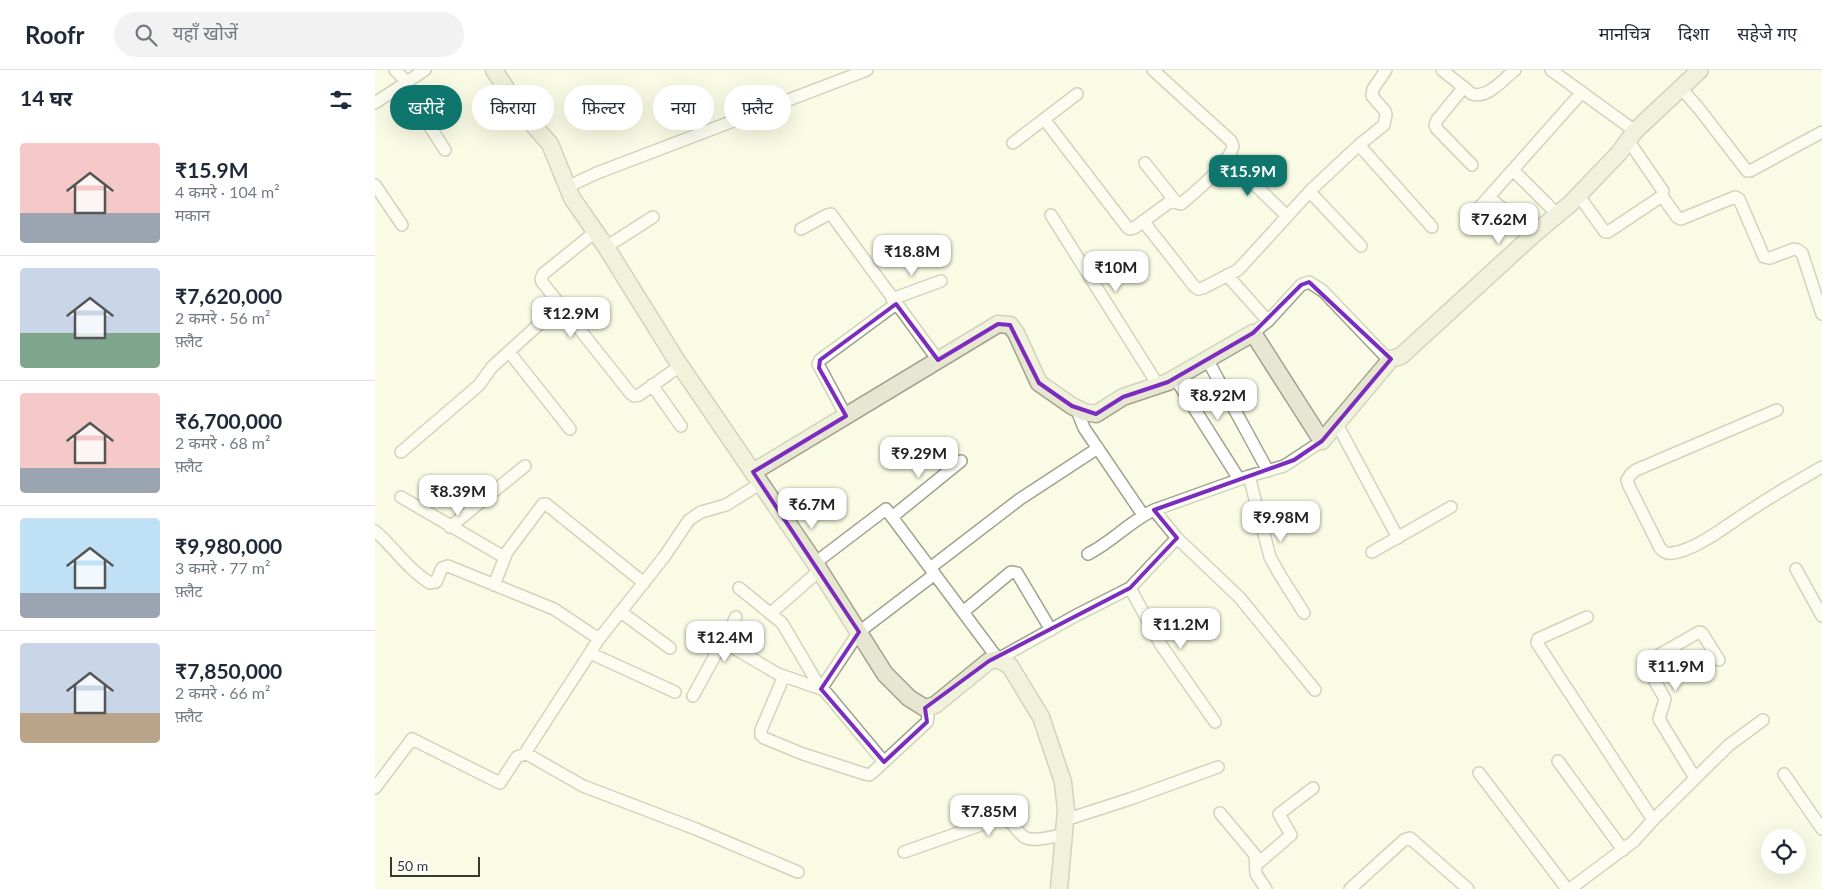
<!DOCTYPE html>
<html lang="hi">
<meta charset="utf-8">
<style>
body{margin:0;font-family:Lato,"Noto Sans Devanagari",sans-serif;background:#f2f2f3;color:#1f2937;height:100vh;display:flex;flex-direction:column;font-size:19px;white-space:nowrap}
*{box-sizing:border-box;margin:0}
p{font-size:16px;color:#747a83}
.icon{flex:none;width:28px;height:28px;fill:none;stroke:currentColor;stroke-width:2;stroke-linecap:round;stroke-linejoin:round}
.map{position:relative;flex:1;overflow:hidden}
.sheet{display:flex;flex-direction:column;background:#fff;width:375px}
.sheet>*{flex:none}
.top-card{position:absolute;left:15px;top:15px;width:475px;height:45px;display:flex;gap:10px}
.tools{position:absolute;left:1386px;top:759px;display:grid;gap:10px}
.tools a{display:grid;place-items:center;width:45px;height:45px;border-radius:50%;background:#fff;box-shadow:0 5px 20px #0002;font-size:25px}
.scale{position:absolute;left:15px;bottom:12px;width:90px;box-sizing:border-box;padding-left:5px;border:2px solid #37382f;border-top:0;font-size:14px;line-height:18px;white-space:nowrap;color:#37382f;-webkit-text-stroke:4px #fff;paint-order:stroke}
.price{position:absolute;translate:-50% -42px;padding:0 11px;border-radius:10px;background:#fff;color:#222;font-size:16px;line-height:32px;filter:drop-shadow(0 1px 2px #0008)}
.price::after{content:'';position:absolute;left:50%;top:30px;width:15px;height:11px;margin-left:-8px;background:inherit;clip-path:polygon(0 0,100% 0,50% 100%)}
.price.selected{background:#0f766e;color:#fff}
ul{padding:0;list-style:none}
li{display:flex;align-items:center;gap:15px;height:125px;padding:0 20px}
li+li{border-top:1px solid #e0e1e3}
li span{display:grid;place-items:center;flex:none;width:140px;height:100px;border-radius:5px;color:#555}
li>.icon{margin-inline-start:auto}
span .icon{width:60px;height:60px;fill:#fffc;stroke-width:1}
li b{font-size:21px}
h2{display:flex;justify-content:space-between;align-items:center;height:60px;padding:0 20px;font-size:21px}
.chip{padding:0 18px;border-radius:22px;background:#fff;box-shadow:0 5px 20px #0002;font-size:18px;line-height:45px}
.chip.selected{background:#0f766e;color:#fff}
header{display:flex;align-items:center;gap:30px;box-sizing:border-box;height:70px;padding:0 25px;background:#fff;border-bottom:1px solid #e0e1e3}
header strong{font-size:24px}
nav{display:flex;gap:28px;margin-inline-start:auto;font-size:18px}
.search{width:350px;height:45px;background:#f2f2f3;display:flex;align-items:center;gap:12px;box-sizing:border-box;padding:0 18px;border-radius:28px;color:#747a83;font-size:19px}
main{display:flex;flex:1;min-height:0}
.map>svg:first-child{display:block}
.lines{fill:none;stroke-linecap:round;stroke-linejoin:round}
.street-casing{stroke:#a0a28d;stroke-width:14}
.secondary-casing{stroke:#a0a28d;stroke-width:19}
.street{stroke:#fff;stroke-width:11}
.secondary{stroke:#e6e6d1;stroke-width:16}
.marked{fill:none;stroke:#7b2cbf;stroke-width:4;stroke-linejoin:round}
</style>
<header>
<strong>Roofr</strong>
<div class="search"><svg class="icon" aria-label="search" viewBox="0 0 24 24"><circle cx="10" cy="10" r="6"/><path d="M15 15l6 6"/></svg>यहाँ खोजें</div>
<nav><a>मानचित्र</a><a>दिशा</a><a>सहेजे गए</a></nav>
</header>
<main>
<section class="sheet">
<h2>14 घर<svg class="icon" aria-label="filters" viewBox="0 0 24 24"><path d="M4 7h16M4 17h16"/><circle cx="9" cy="7" r="2"/><circle cx="15" cy="17" r="2"/></svg></h2>
<ul>
<li><span style="background:linear-gradient(#f6c9c9 70%,#9aa5b1 0)"><svg class="icon" aria-label="home" viewBox="0 0 24 24"><path d="M3 11l9-7 9 7M6 9v11h12V9"/></svg></span><div><b>₹15.9M</b><p>4 कमरे · 104 m²</p><p>मकान</p></div></li>
<li><span style="background:linear-gradient(#c9d6e8 65%,#7fa58c 0)"><svg class="icon" aria-label="home" viewBox="0 0 24 24"><path d="M3 11l9-7 9 7M6 9v11h12V9"/></svg></span><div><b>₹7,620,000</b><p>2 कमरे · 56 m²</p><p>फ़्लैट</p></div></li>
<li><span style="background:linear-gradient(#f6c9c9 75%,#9aa5b1 0)"><svg class="icon" aria-label="home" viewBox="0 0 24 24"><path d="M3 11l9-7 9 7M6 9v11h12V9"/></svg></span><div><b>₹6,700,000</b><p>2 कमरे · 68 m²</p><p>फ़्लैट</p></div></li>
<li><span style="background:linear-gradient(#bfe0f5 75%,#9aa5b1 0)"><svg class="icon" aria-label="home" viewBox="0 0 24 24"><path d="M3 11l9-7 9 7M6 9v11h12V9"/></svg></span><div><b>₹9,980,000</b><p>3 कमरे · 77 m²</p><p>फ़्लैट</p></div></li>
<li><span style="background:linear-gradient(#c9d6e8 70%,#b9a48a 0)"><svg class="icon" aria-label="home" viewBox="0 0 24 24"><path d="M3 11l9-7 9 7M6 9v11h12V9"/></svg></span><div><b>₹7,850,000</b><p>2 कमरे · 66 m²</p><p>फ़्लैट</p></div></li>
</ul>
</section>
<div class="map">
<svg width="1447" height="819" viewBox="0 0 1447 819">
<rect width="100%" height="100%" fill="#f9fbe4"/>
<g class="lines">
<g class="street-casing">
<path id="street" d="M20 0 32 12
M1067 0 1097 24C1113 29 1128 9 1140 0
M1176 0 1260 61
M28 15 70 80
M1089 17 1062 50 1060 55 1062 59 1097 95
M1306 18 1325 40 1372 101H1375L1447 62
M0 33 50 0
M669 49 752 157 755 159 759 158 796 131 806 134C821 121 854 95 858 76L856 71 778 0
M638 73 702 24
M984 75 1057 157
M852 88 912 146
M770 93 800 131
M1138 100 1183 145
M0 115 27 155
M192 117 222 103 492 0
M935 122 986 176
M1204 126 1230 162H1233L1287 126 1288 121 1253 70
M1287 126 1302 147 1306 149 1360 127 1364 129 1389 187 1395 188 1419 179 1423 180 1427 183 1447 244
M1114 127 1158 165
M676 145 783 315
M1095 148 1207 22
M768 151 819 216 823 219 828 218 863 200 937 119 984 75 1009 55 1011 45 1010 41 997 26 998 19 1011 0
M426 159 452 145 456 144 563 290
M220 162 168 204 166 209 167 212 256 324 259 326 264 325 305 296
M231 177 278 147
M852 205 893 251
M517 229 566 211
M878 263 893 251 926 215 934 212 948 221 1009 285 1016 289
M134 282 195 359
M832 289 893 401
M800 308 864 409
M277 315 306 356
M701 338 709 358 768 445
M1402 340 1261 400 1256 404 1252 410 1254 416 1285 478C1289 482 1291 484 1298 483 1320 480 1350 457 1368 445 1394 428 1420 412 1447 397
M471 346 443 294 445 290 521 234
M962 354 1023 468
M26 382 104 315 117 297 185 235
M874 406 895 487 905 505 929 543
M386 413 351 435 326 442 314 450 289 487 224 569 152 680V684L208 716 321 759 423 802
M26 427 129 487
M779 440 802 468 865 528 940 620
M517 447 586 391
M75 457 150 396
M0 461C19 477 33 500 55 513L61 512 67 498 73 496 179 539 224 569
M997 482 1076 437
M713 484C737 472 755 451 779 440L874 406 909 396 947 371
M440 493 511 439 623 589 700 546 755 518 802 468
M555 498 645 429 723 378
M1421 499 1447 546
M119 515 132 482 168 434H171L269 513
M364 518 407 553 446 619 484 562 560 504
M755 518 786 575 840 652
M246 542 295 578
M588 542 636 502 642 503 676 560
M396 543 445 500
M1212 547 1163 569 1162 573 1278 750
M347 571 403 604 449 620 509 692
M215 583 300 622
M409 606 386 660V665L389 668 428 684 490 704 494 705 497 703 552 652 553 646 550 638
M318 626 361 547
M1183 691 1248 780
M1104 703 1192 819
M1409 704 1447 759
M1320 708 1284 649 1290 629 1272 597 1275 590 1324 562 1327 563 1344 590
M0 718 37 669 125 713 142 687 152 683
M845 743 880 785 881 804 891 819
M690 750 755 729 843 697
M529 782 626 748C638 749 641 763 651 768 661 772 678 766 689 765
M881 795 916 765 904 744 938 718
M975 819 1029 770 1035 768 1093 819
M1195 819 1259 771 1278 750 1354 675 1388 650"/>
</g>
<g class="secondary-casing">
<path id="secondary" d="M119 0 145 40 175 74 197 128 231 177 302 291 440 493 510 604 534 628 550 638 560 635 614 591 623 589 635 596 666 647 688 712 691 740 684 819
M378 402 623 254 635 255 641 263 664 313 697 336 709 342 721 344 748 327 793 312 878 263 947 371 1016 289 1026 286 1158 165 1195 134 1244 83 1260 61 1325 0"/>
</g>
<use href="#street" class="street"/>
<use href="#secondary" class="secondary"/>
</g>
<path d="M0 0H1447V819H0ZM934 212 1016 289 947 371 919 390 779 440 802 468 755 518 614 591 550 638 552 652 509 692 446 619 484 562 378 402 471 346 444 298 445 290 521 234 563 290 623 254 635 255 664 313 697 336 721 344 748 327 793 312 878 263 926 215Z" fill="#f9fbe4" fill-opacity=".55" fill-rule="evenodd"/>
<path class="marked" d="M934 212 1016 289 947 371 919 390 779 440 802 468 755 518 614 591 550 638 552 652 509 692 446 619 484 562 378 402 471 346 444 298 445 290 521 234 563 290 623 254 635 255 664 313 697 336 721 344 748 327 793 312 878 263 926 215Z"/>
</svg>
<div class="tools">
<a><svg class="icon" aria-label="locate" viewBox="0 0 24 24"><circle cx="12" cy="12" r="6"/><path d="M12 2v4M12 18v4M2 12h4M18 12h4"/></svg></a>
</div>
<div class="scale">50 m</div>
<b class="price selected" style="left:873px;top:127px">₹15.9M</b>
<b class="price" style="left:1124px;top:175px">₹7.62M</b>
<b class="price" style="left:537px;top:207px">₹18.8M</b>
<b class="price" style="left:741px;top:223px">₹10M</b>
<b class="price" style="left:196px;top:269px">₹12.9M</b>
<b class="price" style="left:843px;top:351px">₹8.92M</b>
<b class="price" style="left:544px;top:409px">₹9.29M</b>
<b class="price" style="left:83px;top:447px">₹8.39M</b>
<b class="price" style="left:437px;top:460px">₹6.7M</b>
<b class="price" style="left:906px;top:473px">₹9.98M</b>
<b class="price" style="left:806px;top:580px">₹11.2M</b>
<b class="price" style="left:350px;top:593px">₹12.4M</b>
<b class="price" style="left:1301px;top:622px">₹11.9M</b>
<b class="price" style="left:614px;top:767px">₹7.85M</b>
<div class="top-card">
<a class="chip selected">खरीदें</a>
<a class="chip">किराया</a>
<a class="chip">फ़िल्टर</a>
<a class="chip">नया</a>
<a class="chip">फ़्लैट</a>
</div>
</div>
</main>
